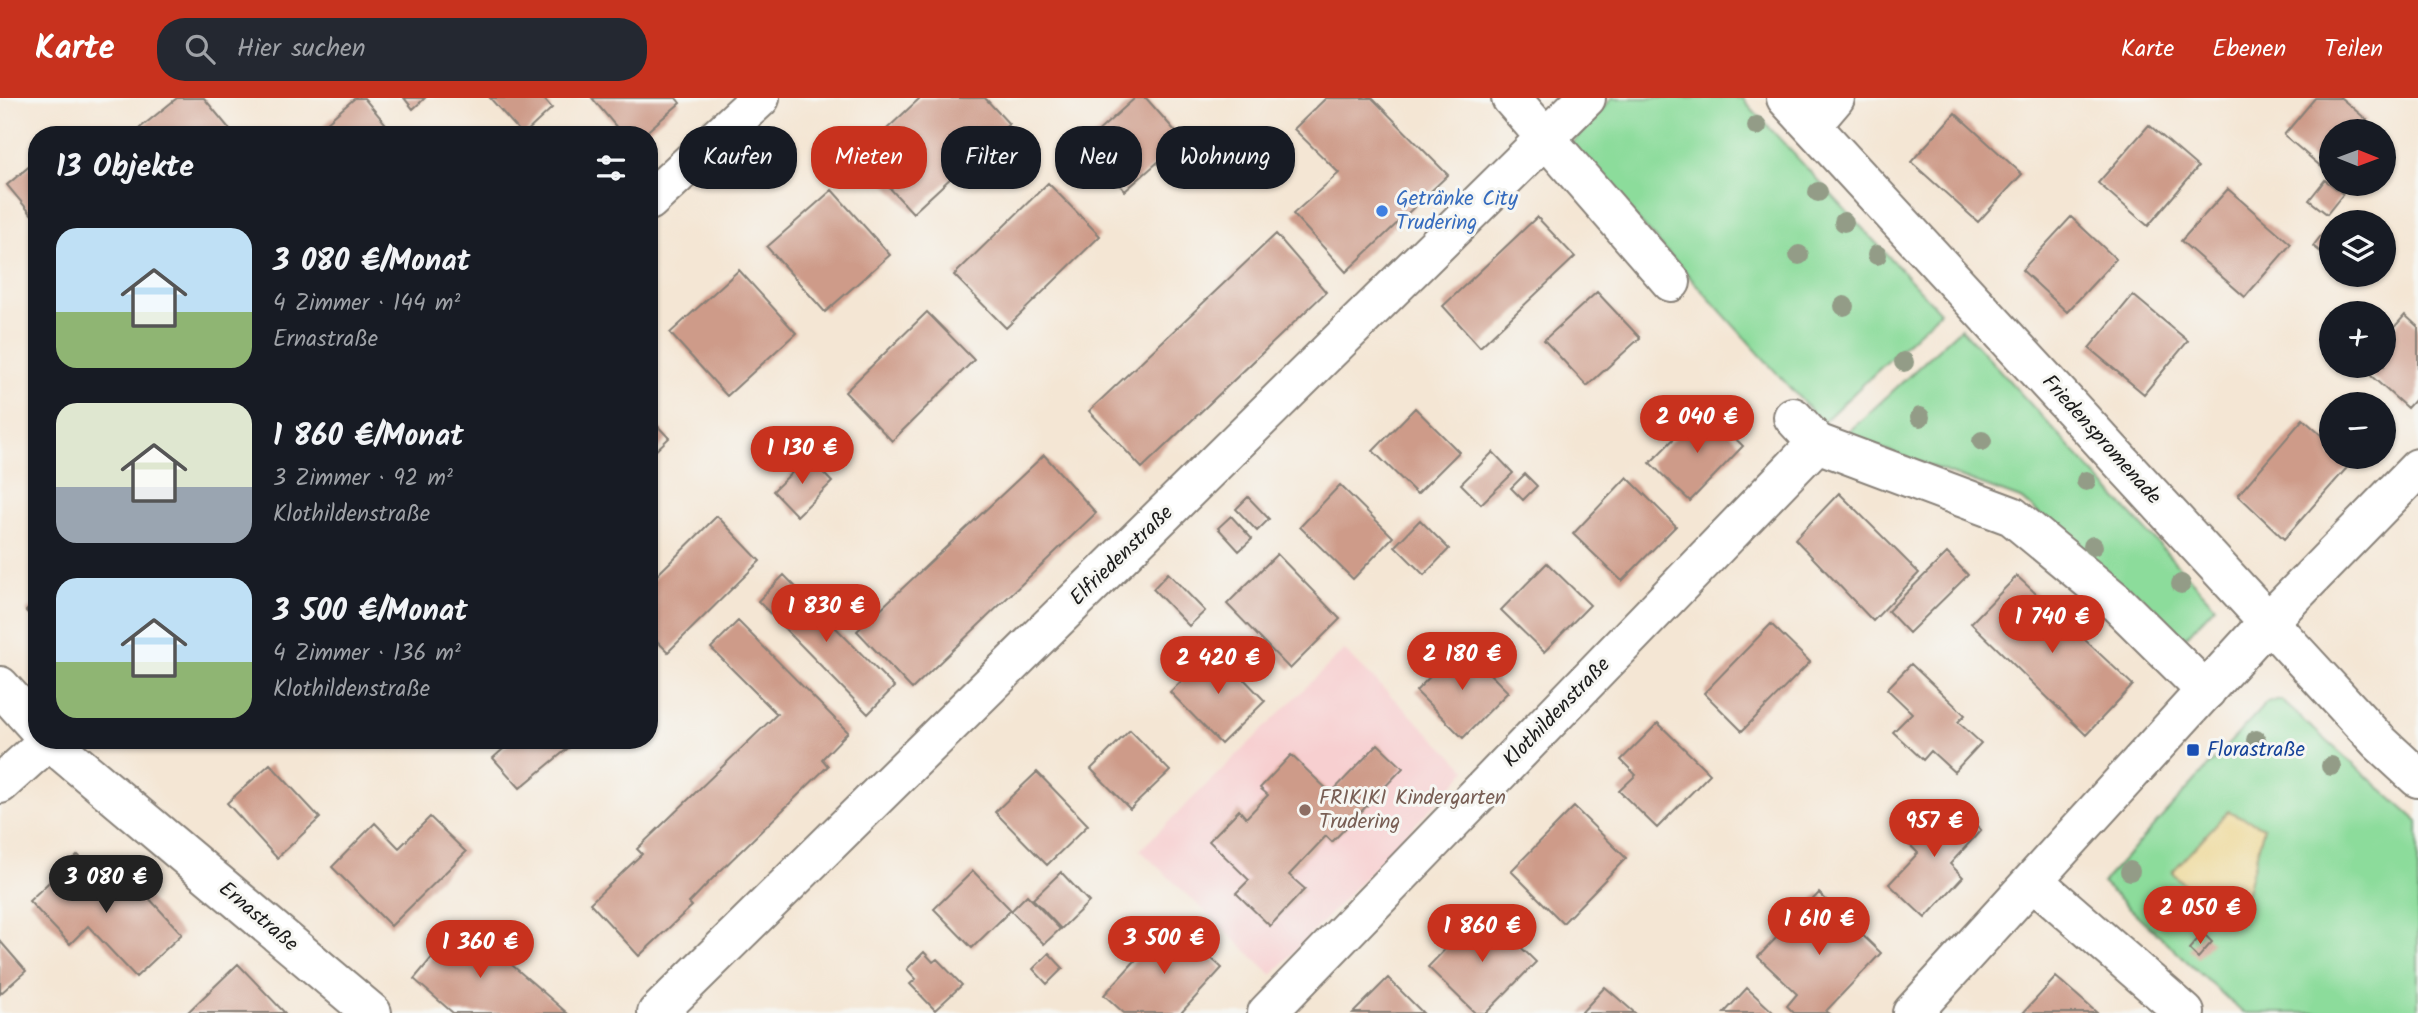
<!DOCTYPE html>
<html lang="de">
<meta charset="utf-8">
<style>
body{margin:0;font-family:Kalam,sans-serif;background:#242831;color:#f1f3f6;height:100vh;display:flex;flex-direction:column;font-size:26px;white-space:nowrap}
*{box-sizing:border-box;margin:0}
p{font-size:23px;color:#9ea1a6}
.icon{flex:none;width:38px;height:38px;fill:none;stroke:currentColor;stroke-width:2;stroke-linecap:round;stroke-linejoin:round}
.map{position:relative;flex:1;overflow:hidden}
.details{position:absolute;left:28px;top:28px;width:630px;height:623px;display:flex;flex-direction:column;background:#171b24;border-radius:28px;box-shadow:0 2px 5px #0004}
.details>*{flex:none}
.guide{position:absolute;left:679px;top:28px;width:665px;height:63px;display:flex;gap:14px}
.needle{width:46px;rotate:91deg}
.buttons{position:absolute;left:2319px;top:21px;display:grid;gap:14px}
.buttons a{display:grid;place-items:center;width:77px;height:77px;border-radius:50%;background:#171b24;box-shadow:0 2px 5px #0004;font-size:35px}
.price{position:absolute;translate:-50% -60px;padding:0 16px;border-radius:24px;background:#c8321e;color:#fff;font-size:23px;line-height:46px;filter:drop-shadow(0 2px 4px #0008)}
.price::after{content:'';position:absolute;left:50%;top:42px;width:21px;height:16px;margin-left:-10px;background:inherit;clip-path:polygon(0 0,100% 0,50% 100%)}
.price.active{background:#222;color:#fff}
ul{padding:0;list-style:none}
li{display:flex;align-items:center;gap:21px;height:175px;padding:0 28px}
li span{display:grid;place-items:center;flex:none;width:196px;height:140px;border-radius:21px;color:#555}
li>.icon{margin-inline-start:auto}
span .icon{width:84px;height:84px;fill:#fffc;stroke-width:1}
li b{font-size:30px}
h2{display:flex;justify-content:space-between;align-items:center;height:84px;padding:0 28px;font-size:30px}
.chip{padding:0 24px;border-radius:28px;background:#171b24;box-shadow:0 2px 5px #0004;font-size:24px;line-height:63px}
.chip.active{background:#c8321e;color:#fff}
header{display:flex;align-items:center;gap:42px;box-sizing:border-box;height:98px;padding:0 35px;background:#c8321e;color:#fff}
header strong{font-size:33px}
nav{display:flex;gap:38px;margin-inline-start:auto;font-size:24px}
.search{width:490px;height:63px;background:#242831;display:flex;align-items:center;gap:18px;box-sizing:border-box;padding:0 24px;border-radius:28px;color:#9ea1a6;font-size:26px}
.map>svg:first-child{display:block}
.built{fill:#f7cfd0}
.green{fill:#8cdc9b;stroke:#547c5c;stroke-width:2}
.sand{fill:#eeda9e;stroke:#857b5d;stroke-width:2}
.building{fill:#ce9b89}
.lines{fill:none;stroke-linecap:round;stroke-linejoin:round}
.street-casing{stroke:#888178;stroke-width:42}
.secondary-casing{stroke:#888178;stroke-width:42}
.street{stroke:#fff;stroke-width:38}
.secondary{stroke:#fff;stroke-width:38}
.tree{fill:#939c87}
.shop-dot{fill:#3f7fe0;stroke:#f6f6f2;stroke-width:2.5}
.transit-dot{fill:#1a4fb4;stroke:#f6f6f2;stroke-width:2.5}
.education-dot{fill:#8d6e63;stroke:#f6f6f2;stroke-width:2.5}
.labels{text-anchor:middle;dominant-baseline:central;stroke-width:6;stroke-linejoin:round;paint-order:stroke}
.shop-label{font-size:21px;fill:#366cbe;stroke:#f6f6f2;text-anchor:start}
.street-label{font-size:21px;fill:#1c1c1c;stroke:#f6f6f2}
.transit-label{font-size:21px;fill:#164399;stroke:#f6f6f2;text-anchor:start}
.education-label{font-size:21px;fill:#785e54;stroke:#f6f6f2;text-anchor:start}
</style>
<header>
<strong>Karte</strong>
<div class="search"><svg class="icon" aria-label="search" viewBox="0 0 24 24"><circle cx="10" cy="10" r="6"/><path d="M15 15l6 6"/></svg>Hier suchen</div>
<nav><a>Karte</a><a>Ebenen</a><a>Teilen</a></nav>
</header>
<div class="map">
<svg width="2418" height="915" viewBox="0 0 2418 915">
<rect width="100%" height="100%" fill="#f6f6f2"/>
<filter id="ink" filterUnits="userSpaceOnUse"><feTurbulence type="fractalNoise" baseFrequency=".0143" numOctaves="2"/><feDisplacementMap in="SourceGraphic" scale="14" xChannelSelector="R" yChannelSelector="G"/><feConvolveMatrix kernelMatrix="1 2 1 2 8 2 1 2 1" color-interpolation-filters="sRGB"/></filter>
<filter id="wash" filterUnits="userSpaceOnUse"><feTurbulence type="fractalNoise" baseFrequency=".00686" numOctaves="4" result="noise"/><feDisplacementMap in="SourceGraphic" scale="28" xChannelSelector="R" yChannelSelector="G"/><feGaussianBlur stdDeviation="1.57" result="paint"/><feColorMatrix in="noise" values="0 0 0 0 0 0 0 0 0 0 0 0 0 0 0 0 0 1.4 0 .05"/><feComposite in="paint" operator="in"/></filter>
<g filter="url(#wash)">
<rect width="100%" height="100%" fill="#f4e6d4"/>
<path class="built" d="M1344 552 1467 672 1272 877 1140 752Z"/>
<path class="green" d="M1612 0H1742L1940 214 1822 325 1570 47Z
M1961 230 2215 508 2184 541 2023 402 1845 337Z
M2281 602 2418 724V915H2243L2102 785 2266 605Z"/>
<path class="sand" d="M2228 713 2264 729 2242 812 2213 816 2172 774Z"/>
<g id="blocks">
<path class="building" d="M177 0H204L232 34 229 37H137L135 34Z
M355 0H364L395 37H320L317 33Z
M404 0H425L413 11Z
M490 0H543L552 10 523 37Z
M592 0H676L680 5 643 37H623Z
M920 0H985L1009 26 913 115 859 57Z
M1135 0H1146L1183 42 1125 93 1084 46Z
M1326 0H1372L1448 77 1346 174 1293 116 1339 75 1294 31Z
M2315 0H2341L2367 22 2357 33H2331V64L2325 72 2284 37Z
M1955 15 2022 76 1978 124 1911 64Z
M2149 27 2198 69 2148 128 2098 85Z
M37 62V123L7 87Z
M2325 82 2343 96 2327 116 2309 102Z
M1048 85 1100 138 1006 230 954 177Z
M2228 91 2291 146 2245 199 2181 143Z
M832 92 890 157 825 214 767 149Z
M1537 119 1575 159 1480 249 1443 208Z
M2071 119 2116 161 2067 214 2022 172Z
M2331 125V160L2330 161 2313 148Z
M1276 136 1326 194 1142 370 1089 313Z
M739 172 796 235 727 298 670 235Z
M1597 194 1640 240 1587 288 1544 242Z
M2133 197 2188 243 2144 296 2089 250Z
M927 214 974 262 892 343 845 294Z
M2405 217 2418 229V298L2407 310 2360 268H2384V241Z
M1415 310 1459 354 1417 396 1373 353Z
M1704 310 1743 348 1690 403 1650 365Z
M649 319 669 340 649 359Z
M2303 321 2331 346V359H2346L2352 364 2284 441 2238 397Z
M1493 354 1513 375 1481 406 1461 386Z
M1044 357 1096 415 912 591 857 533Z
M808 359 832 384 797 418 773 393Z
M1525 376 1537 388 1523 402 1511 390Z
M1627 379 1676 428 1622 483 1573 436Z
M1340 387 1393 439 1353 481 1300 429Z
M1839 395 1919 475 1873 523 1795 441Z
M1248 399 1269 421 1257 433 1236 411Z
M717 418 760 463 668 554 649 535V485Z
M1231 418 1252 441 1239 453 1218 430Z
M1420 422 1449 451 1424 477 1395 448Z
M1947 455 1968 477 1909 535 1888 513Z
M1277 456 1340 521 1290 571 1227 506Z
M1547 465 1590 507 1544 554 1501 512Z
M1168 475 1205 513 1189 528 1153 491Z
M784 477 894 589 868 616 758 503Z
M2017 478 2133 587 2086 637 1971 525Z
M37 503V525L26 513Z
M738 523 848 634 822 661 828 668 711 782 689 805 692 808 639 858 590 805 642 756 637 751 777 616 711 550Z
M1771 526 1810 564 1742 633 1704 595Z
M1461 547 1508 594 1463 640 1416 593Z
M1215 551 1265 603 1221 646 1170 594Z
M1911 566 1965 617 1958 624 1981 645 1954 674 1931 653 1923 662 1893 634 1912 615 1887 591Z
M1658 625 1710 676 1657 730 1619 693 1636 677 1621 662Z
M1130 632 1170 673 1130 711 1091 671Z
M513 642H578L520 690 493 660Z
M1378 646 1403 670 1332 744 1326 738 1289 777 1305 791 1270 828 1236 795 1249 782 1209 743 1239 712 1246 720 1268 697 1260 690 1291 657 1331 695Z
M270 666 320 720 277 760 227 705Z
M1037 674 1088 727 1047 767 995 714Z
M1954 706 1981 732 1950 766 1963 779 1925 820 1889 786 1918 755 1902 739 1928 712 1939 723Z
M1574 709 1626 760 1563 825 1511 773Z
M430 719 466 754 391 828 332 769 375 725 399 750Z
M78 757 119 800 135 785 182 836 136 879 88 828 70 846 29 803Z
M973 773 1011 812 972 850 934 811Z
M1061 774 1089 804 1061 831 1033 801Z
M1819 795 1881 855 1826 913 1829 915H1794L1787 908 1797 896 1758 859Z
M1027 797 1060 831 1044 846 1011 813Z
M1483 812 1536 864 1486 915H1475L1428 869Z
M1171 823 1222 870 1181 915H1124L1104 897Z
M462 824 542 893 567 915H453L414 881Z
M2203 835 2212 844 2198 860 2189 851Z
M0 843 26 873 0 896Z
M924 854 933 864 937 861 962 887 935 912 910 886 916 881 907 871Z
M1049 855 1063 870 1047 886 1033 871Z
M238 866 285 915H187Z
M2056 879 2079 899 2097 915H2023Z
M1388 880 1423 915H1353Z
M1605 889 1635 915H1581Z
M1747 890 1774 915H1724Z"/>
</g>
</g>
<g filter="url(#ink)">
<use href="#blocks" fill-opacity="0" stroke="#888178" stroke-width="2"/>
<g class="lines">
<g class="street-casing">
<path id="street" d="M1511 0 1671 184
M1812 27 1835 0
M649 103 760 0
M1793 319 1817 345 2012 418 2115 503 2206 593
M2268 524 2418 370
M0 588 37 629
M48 642 372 915
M0 686 49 642
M2034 783 2185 915
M657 915C965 608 1278 307 1586 0
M1267 915 1817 345"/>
</g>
<g class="secondary-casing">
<path id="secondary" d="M1786 0 2378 643 2418 680
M1912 915 2268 524"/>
</g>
<use href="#street" class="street"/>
<use href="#secondary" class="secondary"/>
</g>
<g class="tree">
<circle cx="1757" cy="28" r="10"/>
<circle cx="1818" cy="94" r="10"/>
<circle cx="1844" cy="124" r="10"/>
<circle cx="1799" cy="157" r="10"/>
<circle cx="1877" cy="157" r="10"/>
<circle cx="1844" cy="208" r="10"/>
<circle cx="1904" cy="264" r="10"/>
<circle cx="1920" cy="319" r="10"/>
<circle cx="1982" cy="343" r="10"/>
<circle cx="2086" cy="383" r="10"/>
<circle cx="2093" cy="448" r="10"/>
<circle cx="2181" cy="486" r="10"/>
<circle cx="2256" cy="642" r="10"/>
<circle cx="2331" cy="668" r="10"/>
<circle cx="2130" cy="773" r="10"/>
</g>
</g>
<circle class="shop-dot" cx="1382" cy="113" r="7"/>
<rect class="transit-dot" x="2186" y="645" width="14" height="14" rx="3.5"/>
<circle class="education-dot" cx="1305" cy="712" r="7"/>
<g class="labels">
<g class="shop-label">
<text x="1396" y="101">Getränke City<tspan x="1396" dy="24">Trudering</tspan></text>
</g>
<g class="street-label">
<text transform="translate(2101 342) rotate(48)">Friedenspromenade</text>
<text transform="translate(1122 458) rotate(-44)">Elfriedenstraße</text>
<text transform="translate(1557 615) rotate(-46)">Klothildenstraße</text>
<text transform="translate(258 819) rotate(40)">Ernastraße</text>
</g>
<g class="transit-label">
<text x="2207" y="652">Florastraße</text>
</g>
<g class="education-label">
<text x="1319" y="700">FRIKIKI Kindergarten<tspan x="1319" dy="24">Trudering</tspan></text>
</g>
</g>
</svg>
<div class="buttons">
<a><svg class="needle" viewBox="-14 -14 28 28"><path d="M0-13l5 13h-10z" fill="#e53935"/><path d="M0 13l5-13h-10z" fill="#9ea1a6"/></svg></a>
<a><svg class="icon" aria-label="layers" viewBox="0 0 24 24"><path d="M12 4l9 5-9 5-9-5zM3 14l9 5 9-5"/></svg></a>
<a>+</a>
<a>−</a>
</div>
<b class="price" style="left:1697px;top:357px">2 040 €</b>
<b class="price" style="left:802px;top:388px">1 130 €</b>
<b class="price" style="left:826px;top:546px">1 830 €</b>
<b class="price" style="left:2052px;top:557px">1 740 €</b>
<b class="price" style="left:1462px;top:594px">2 180 €</b>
<b class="price" style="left:1218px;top:598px">2 420 €</b>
<b class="price" style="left:1934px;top:761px">957 €</b>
<b class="price active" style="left:106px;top:817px">3 080 €</b>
<b class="price" style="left:2200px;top:848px">2 050 €</b>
<b class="price" style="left:1819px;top:859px">1 610 €</b>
<b class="price" style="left:1482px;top:866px">1 860 €</b>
<b class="price" style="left:1164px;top:878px">3 500 €</b>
<b class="price" style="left:480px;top:882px">1 360 €</b>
<div class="guide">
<a class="chip">Kaufen</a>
<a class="chip active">Mieten</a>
<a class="chip">Filter</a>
<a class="chip">Neu</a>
<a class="chip">Wohnung</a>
</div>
<section class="details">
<h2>13 Objekte<svg class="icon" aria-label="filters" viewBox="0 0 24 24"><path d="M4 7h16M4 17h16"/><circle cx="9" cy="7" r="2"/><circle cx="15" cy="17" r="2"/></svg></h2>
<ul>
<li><span style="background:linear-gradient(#bfe0f5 60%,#8fb573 0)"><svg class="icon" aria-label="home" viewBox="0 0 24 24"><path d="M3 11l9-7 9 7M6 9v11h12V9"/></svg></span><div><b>3 080 €/Monat</b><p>4 Zimmer · 144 m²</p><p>Ernastraße</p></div></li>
<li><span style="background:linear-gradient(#dfe7d0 60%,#9aa5b1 0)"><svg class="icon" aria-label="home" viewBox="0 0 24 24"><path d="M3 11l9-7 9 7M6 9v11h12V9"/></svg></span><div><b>1 860 €/Monat</b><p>3 Zimmer · 92 m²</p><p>Klothildenstraße</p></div></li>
<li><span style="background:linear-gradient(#bfe0f5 60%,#8fb573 0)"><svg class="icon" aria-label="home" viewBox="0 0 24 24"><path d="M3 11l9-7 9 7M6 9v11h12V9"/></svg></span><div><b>3 500 €/Monat</b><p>4 Zimmer · 136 m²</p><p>Klothildenstraße</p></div></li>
</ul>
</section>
</div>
